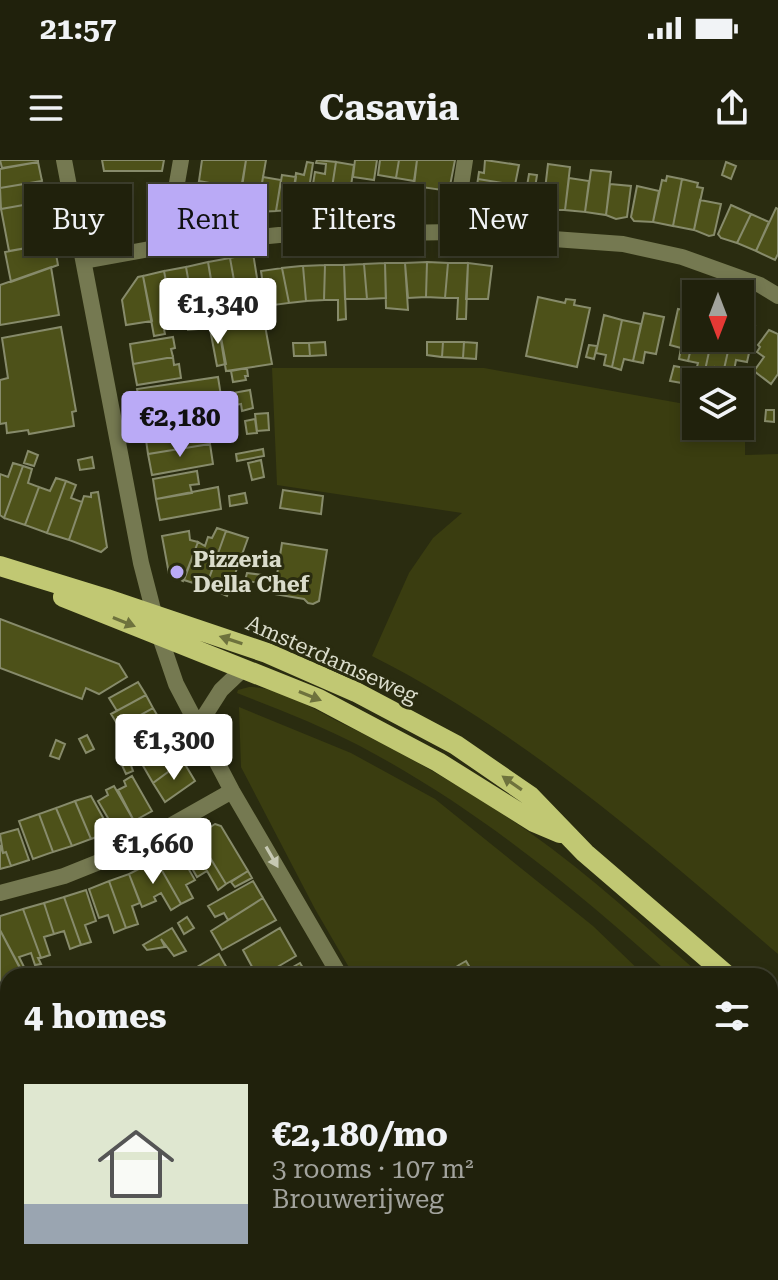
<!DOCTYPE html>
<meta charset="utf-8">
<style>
body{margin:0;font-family:"Roboto Serif",serif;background:#282915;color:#f1f3f6;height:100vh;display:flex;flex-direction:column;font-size:30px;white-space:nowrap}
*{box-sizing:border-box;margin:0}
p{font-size:26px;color:#a2a39d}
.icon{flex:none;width:44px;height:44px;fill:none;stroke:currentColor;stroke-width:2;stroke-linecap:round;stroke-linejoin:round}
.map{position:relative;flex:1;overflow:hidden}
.side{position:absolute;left:0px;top:808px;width:778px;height:312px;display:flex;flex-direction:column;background:#20210c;border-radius:24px 24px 0 0;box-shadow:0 4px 12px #0003,0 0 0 2px #3d3e2d}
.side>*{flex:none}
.top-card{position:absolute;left:24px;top:24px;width:730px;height:72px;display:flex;gap:16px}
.needle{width:52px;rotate:180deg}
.fabs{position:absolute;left:682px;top:120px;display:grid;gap:16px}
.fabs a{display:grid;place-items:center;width:72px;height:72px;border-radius:0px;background:#20210c;box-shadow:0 4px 12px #0003,0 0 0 2px #3d3e2d;font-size:40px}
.price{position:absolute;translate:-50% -68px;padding:0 18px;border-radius:8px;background:#fff;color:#222;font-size:26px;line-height:52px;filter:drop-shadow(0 2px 4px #0008)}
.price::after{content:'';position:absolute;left:50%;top:48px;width:24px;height:18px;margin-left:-12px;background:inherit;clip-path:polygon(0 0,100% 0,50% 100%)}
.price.current{background:#baaaf6;color:#111}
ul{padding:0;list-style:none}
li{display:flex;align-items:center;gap:24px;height:200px;padding:0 24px}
li span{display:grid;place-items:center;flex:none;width:224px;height:160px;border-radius:0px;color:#555}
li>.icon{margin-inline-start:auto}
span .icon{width:96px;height:96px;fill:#fffc;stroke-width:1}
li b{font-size:34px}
h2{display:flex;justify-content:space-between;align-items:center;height:96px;padding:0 24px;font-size:34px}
.pill{padding:0 28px;border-radius:0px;background:#20210c;box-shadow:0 4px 12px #0003,0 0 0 2px #3d3e2d;font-size:28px;line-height:72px}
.pill.current{background:#baaaf6;color:#111}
.status{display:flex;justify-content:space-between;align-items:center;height:56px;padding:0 40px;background:#20210c;direction:ltr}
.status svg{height:22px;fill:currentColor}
header{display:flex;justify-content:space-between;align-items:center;height:104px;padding:0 24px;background:#20210c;font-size:36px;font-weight:700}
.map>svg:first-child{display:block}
.green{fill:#3a3d10}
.building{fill:#4d5119;stroke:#878b6b;stroke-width:2}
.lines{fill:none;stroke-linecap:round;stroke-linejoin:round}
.minor{stroke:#757951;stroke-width:16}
.tertiary{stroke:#757951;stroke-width:16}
.primary{stroke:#c1c873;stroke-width:20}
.oneway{fill:#6e723d}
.oneway2{fill:#c6c8b3}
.poi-dot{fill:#baaaf6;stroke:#2a2c10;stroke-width:3}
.labels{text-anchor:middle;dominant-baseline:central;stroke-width:6;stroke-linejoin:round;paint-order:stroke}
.poi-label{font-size:22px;font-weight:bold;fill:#dadccb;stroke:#2a2c10;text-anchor:start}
.street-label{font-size:22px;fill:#dadccb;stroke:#2a2c10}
</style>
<div class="status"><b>21:57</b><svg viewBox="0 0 49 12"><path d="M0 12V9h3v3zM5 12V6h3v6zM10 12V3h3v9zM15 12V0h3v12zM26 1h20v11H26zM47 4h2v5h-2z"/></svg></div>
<header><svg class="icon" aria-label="menu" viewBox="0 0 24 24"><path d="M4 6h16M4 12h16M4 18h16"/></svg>Casavia<svg class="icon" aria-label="share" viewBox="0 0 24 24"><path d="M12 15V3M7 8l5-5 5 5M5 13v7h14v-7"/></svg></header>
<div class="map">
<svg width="778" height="1120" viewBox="0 0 778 1120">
<rect width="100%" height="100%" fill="#2a2c10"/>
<path class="green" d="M272 208H484L696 246V266H727V273L745 274V295L778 294V794C651 685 523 572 372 496L409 413 433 378 462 353 277 325Z
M249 527C279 527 312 548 339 562 405 594 469 630 529 672 590 715 646 767 702 816H672C574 728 477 648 360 586 320 565 278 549 237 533L238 530Z
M239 547 351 593 435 639 593 766 645 816H354L315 749 241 607Z
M770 925 778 932V1120H530L525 1112H770Z"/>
<path class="building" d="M0 0H38V2L2 8Z
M102 0H164L162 11H104Z
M202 0H246L241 29 199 21Z
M246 0H266L257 52 238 54Z
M317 0 336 2 329 47 309 48 315 12 325 14 326 4 316 3Z
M355 0H377L374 20 353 17Z
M380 0H399L396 18 378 15Z
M399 0H417L414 21 396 18Z
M417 0H455L449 31 414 26Z
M485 0 519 5 515 25 478 19 479 12 484 13Z
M38 2 42 21 0 28V9Z
M307 2 313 3 306 48 291 50 296 13 304 15Z
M336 2 354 5 348 47H329Z
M726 2 736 6 731 19 722 15Z
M548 4 570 7 565 50H546L543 47Z
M591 10 611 12 606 55 585 52Z
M529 14 537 15 535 28 527 26Z
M282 15 296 17 291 50 276 51Z
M667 16 682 19 673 66 653 62 662 20 666 21Z
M263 17 281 20 276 51 257 52Z
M569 18 589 21 585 52 565 50Z
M478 19 515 25 512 46 479 40 481 26 477 25Z
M682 19 698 23 697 27 703 28 694 70 673 66Z
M42 21 46 41 1 49 0 28Z
M199 21 241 29 238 54 197 57 193 53Z
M610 24 631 26 627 57 616 59 606 55Z
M527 26 535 28 533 40 525 39Z
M637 26 659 31 653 62 634 61 631 57Z
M700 40 721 44 714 75 709 76 694 70Z
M46 41 54 83 9 91 1 49Z
M731 45 751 54 737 83 721 78 718 74Z
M776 48 778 49V94L775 100 756 91Z
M751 54 769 62 756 91 737 83Z
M54 83 58 105 11 122 5 92Z
M253 93 262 149 240 154 230 98Z
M230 98 240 154 262 149 272 204 226 211 208 102Z
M208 102 214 136 200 139 206 164 198 166 197 169 186 107Z
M427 102 448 103 445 138 426 137Z
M427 102 426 137 408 138 405 103Z
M385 103H405L408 150 386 148Z
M385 103 386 138 367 139 364 104Z
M448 103H468L466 159H457L458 138H445Z
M468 103 492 106 488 139H466Z
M364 104 367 139H345L344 105Z
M325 105H344L346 159 338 160V140H324Z
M325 105 324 140 306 141 303 106Z
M301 106H303L306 141 289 143 282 108Z
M51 107 59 155 0 165V125Z
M186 107 197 169 188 170 184 142 171 147 164 111Z
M282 108 289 143 266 146 261 111Z
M164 111 171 147H167L168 154 161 155 165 174 154 176 143 116Z
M143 116 152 161 126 165 122 140 138 117Z
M538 137 565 143 566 139 575 140 574 145 590 148 577 207 526 196Z
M678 149 696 152V166L688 201 679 199 681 188 670 185Z
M644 153 664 157 656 194 645 192 643 203 633 201Z
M604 155 622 160 612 207 604 205 606 195 596 193Z
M622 160 641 164 633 201 624 199 621 210 612 207Z
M740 162 755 166 747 202 736 200 734 211 724 209 731 178H740Z
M696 166V178H712L704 215 695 214 698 203 688 201Z
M61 167 76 251 72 252 74 266 29 274 28 270 7 273 6 263 0 264V220L8 218 2 178Z
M219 167 226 204 217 206 210 169Z
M769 170 778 174V214L771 224 754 211 764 197 757 192 760 187 758 185Z
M173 177 175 188 171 189 173 197 133 204 130 184Z
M712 178H731L724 209 715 207 712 218 704 215Z
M325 182 326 195 310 196 309 183Z
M427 182H443L442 197 427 195Z
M443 182H464L463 198 442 197Z
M464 182 477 183 476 199 463 198Z
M293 183H309L310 196H294Z
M589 185 597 186 594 199 586 197Z
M173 197 174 205 179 204 181 218 137 225 133 204Z
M674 206 685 208 682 223 670 221Z
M247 208 248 216H245L246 220 233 222 231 211Z
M218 217 221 236 141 249 137 229Z
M250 230 253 248 242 251 241 244 235 245 233 233Z
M200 240 203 260 144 270 141 249Z
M766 250H774V262L765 261Z
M268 253 269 270 257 271 255 254Z
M255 259 257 273 247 274 245 261Z
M192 266 193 270 207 267 210 284 148 294 145 273Z
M210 284 213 304 152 315 148 294Z
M263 289 264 296 237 301 236 294Z
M28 291 38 295 34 306 24 303Z
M92 297 94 308 80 310 78 300Z
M261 300 264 317 252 320 248 303Z
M13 303 23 306 4 358 0 355V314L8 317Z
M23 306 32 309 28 323 39 327 25 365 4 358Z
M197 311 199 324 190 325 192 333 156 339 153 319Z
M56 318 66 321 47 373 25 365 39 327 50 331Z
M66 321 76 325 71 338 82 342 69 380 47 373Z
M218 327 221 349 160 360 156 339Z
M283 330 323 336 321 354 280 348Z
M98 332 107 387 101 392 69 380 84 336 91 337V333Z
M245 333 247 343 230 346 229 336Z
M217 368 226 371 206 427 184 420 198 382 205 386 208 377 212 378Z
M189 371 190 380 198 382 183 421 169 414 162 376Z
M226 371 248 378 227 436 206 427Z
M282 383 327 390 319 441 313 444 308 443 304 439 274 434Z
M247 413 263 415 262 423 245 421Z
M0 459 119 504 127 517 99 534 86 528 82 539 0 508Z
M138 522 146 535 117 551 109 538Z
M146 535 153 548 119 567 111 554Z
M153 548 160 560 126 581 119 567Z
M160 560 168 574 139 590 132 577Z
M87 575 94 589 86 593 79 579Z
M56 580 65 584 59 599 50 596Z
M172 582 183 601 153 623 142 604Z
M129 600 133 611 126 614 121 603Z
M183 601 195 621 165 642 153 623Z
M132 616 152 651 134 661 118 630 126 626 124 621Z
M114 626 134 661 115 670 98 641 108 635 106 630Z
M91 636 111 672 91 679 75 641Z
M75 641 91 679 72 686 56 648Z
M56 648 72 686 53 692 39 654Z
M39 654 53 692 33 699 19 661Z
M215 664 221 666 248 711 226 724 197 676Z
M18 669 29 700 11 706 6 692 3 693 0 674Z
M197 676 226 724 218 730 207 711 197 717 180 687Z
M0 685 3 693 6 692 11 706 0 709Z
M177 689 195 720 186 725 193 738 181 744 156 700Z
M156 700 181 744 171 750 161 733 154 737 156 741 142 747 129 714Z
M248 711 252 718 235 727 231 722Z
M129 714 140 743 132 746 138 764 126 768 109 721Z
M109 721 126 768 114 773 108 755 99 758 89 729Z
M253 721 263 738 228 760 224 753 215 757 208 746Z
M86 730 96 761 85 765 91 782 81 785 64 737Z
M64 737 81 785 70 789 64 771 54 774 44 743Z
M263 738 276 760 222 790 211 771Z
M44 743 54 774 44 777 50 795 41 798 23 749Z
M23 749 41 798H38L41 804 35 805 31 793 19 797 26 811 23 813 0 770V756Z
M187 757 194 768 184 774 178 763Z
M172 768 186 791 174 796 161 779 165 787 147 790 143 785Z
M280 768 296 796 262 816H257L243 790Z
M0 770 24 816H8V860L0 844Z
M219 794 228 810 218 816H196L192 810Z
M466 801 475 816H443L459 805Z
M300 803 308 816H277Z
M0 844 8 860V866L0 870Z
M8 1020V1038L0 1048V1032Z
M8 1038V1076L0 1086V1048Z
M47 1112H75L69 1120H41Z
M75 1112H103L97 1120H69Z
M103 1112H114L124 1120H97Z
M282 1112H297L304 1118 302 1120H283L279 1116Z
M336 1112H342L345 1117 340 1120H324Z
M397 1112H414L400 1120H384Z
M446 1112H475L478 1117 473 1120H436Z"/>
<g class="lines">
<path class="minor" d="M454 72 465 0
M166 86 181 0
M160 477 176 524 232 631 340 816
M198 566 221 530 242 510
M0 733 64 716 124 692 232 631
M510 1112 515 1120"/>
<path class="tertiary" d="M64 0 141 403 156 461
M84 101 166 86 279 75 454 72 623 84 682 97 760 125 778 136"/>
<path class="primary" d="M0 406 107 439 267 493 356 532 456 585 530 636 585 693 728 816
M63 437 319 539 438 602 534 662 560 673
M770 852 778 858"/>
</g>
<defs><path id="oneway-solid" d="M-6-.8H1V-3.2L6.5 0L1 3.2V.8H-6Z" transform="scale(2)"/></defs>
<g class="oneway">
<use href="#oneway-solid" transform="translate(124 462) rotate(22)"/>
<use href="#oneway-solid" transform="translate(231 480) rotate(-162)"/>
<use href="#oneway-solid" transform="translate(310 536) rotate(22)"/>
<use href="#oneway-solid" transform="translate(512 623) rotate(-145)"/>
</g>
<use class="oneway2" href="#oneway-solid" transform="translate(272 697) rotate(60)"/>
<circle class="poi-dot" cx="177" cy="412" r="8"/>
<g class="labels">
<g class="poi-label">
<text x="193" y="399">Pizzeria<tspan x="193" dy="25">Della Chef</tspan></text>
</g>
<g class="street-label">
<text transform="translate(332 499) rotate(24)">Amsterdamseweg</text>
</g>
</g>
</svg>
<div class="fabs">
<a><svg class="needle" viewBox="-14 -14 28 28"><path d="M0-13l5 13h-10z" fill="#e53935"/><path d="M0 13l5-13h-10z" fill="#a2a39d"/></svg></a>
<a><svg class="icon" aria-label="layers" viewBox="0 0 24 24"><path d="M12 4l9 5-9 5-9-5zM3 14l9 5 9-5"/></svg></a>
</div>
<b class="price" style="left:218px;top:186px">€1,340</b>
<b class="price current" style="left:180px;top:299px">€2,180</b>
<b class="price" style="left:174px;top:622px">€1,300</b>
<b class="price" style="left:153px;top:726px">€1,660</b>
<div class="top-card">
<a class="pill">Buy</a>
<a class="pill current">Rent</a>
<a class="pill">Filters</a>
<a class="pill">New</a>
</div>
<section class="side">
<h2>4 homes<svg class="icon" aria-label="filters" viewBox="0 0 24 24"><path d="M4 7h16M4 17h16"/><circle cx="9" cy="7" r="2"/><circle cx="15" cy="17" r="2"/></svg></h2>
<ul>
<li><span style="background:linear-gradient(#dfe7d0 75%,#9aa5b1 0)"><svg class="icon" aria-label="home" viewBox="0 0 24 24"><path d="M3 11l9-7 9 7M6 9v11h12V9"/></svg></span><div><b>€2,180/mo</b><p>3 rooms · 107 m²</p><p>Brouwerijweg</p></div></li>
</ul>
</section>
</div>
